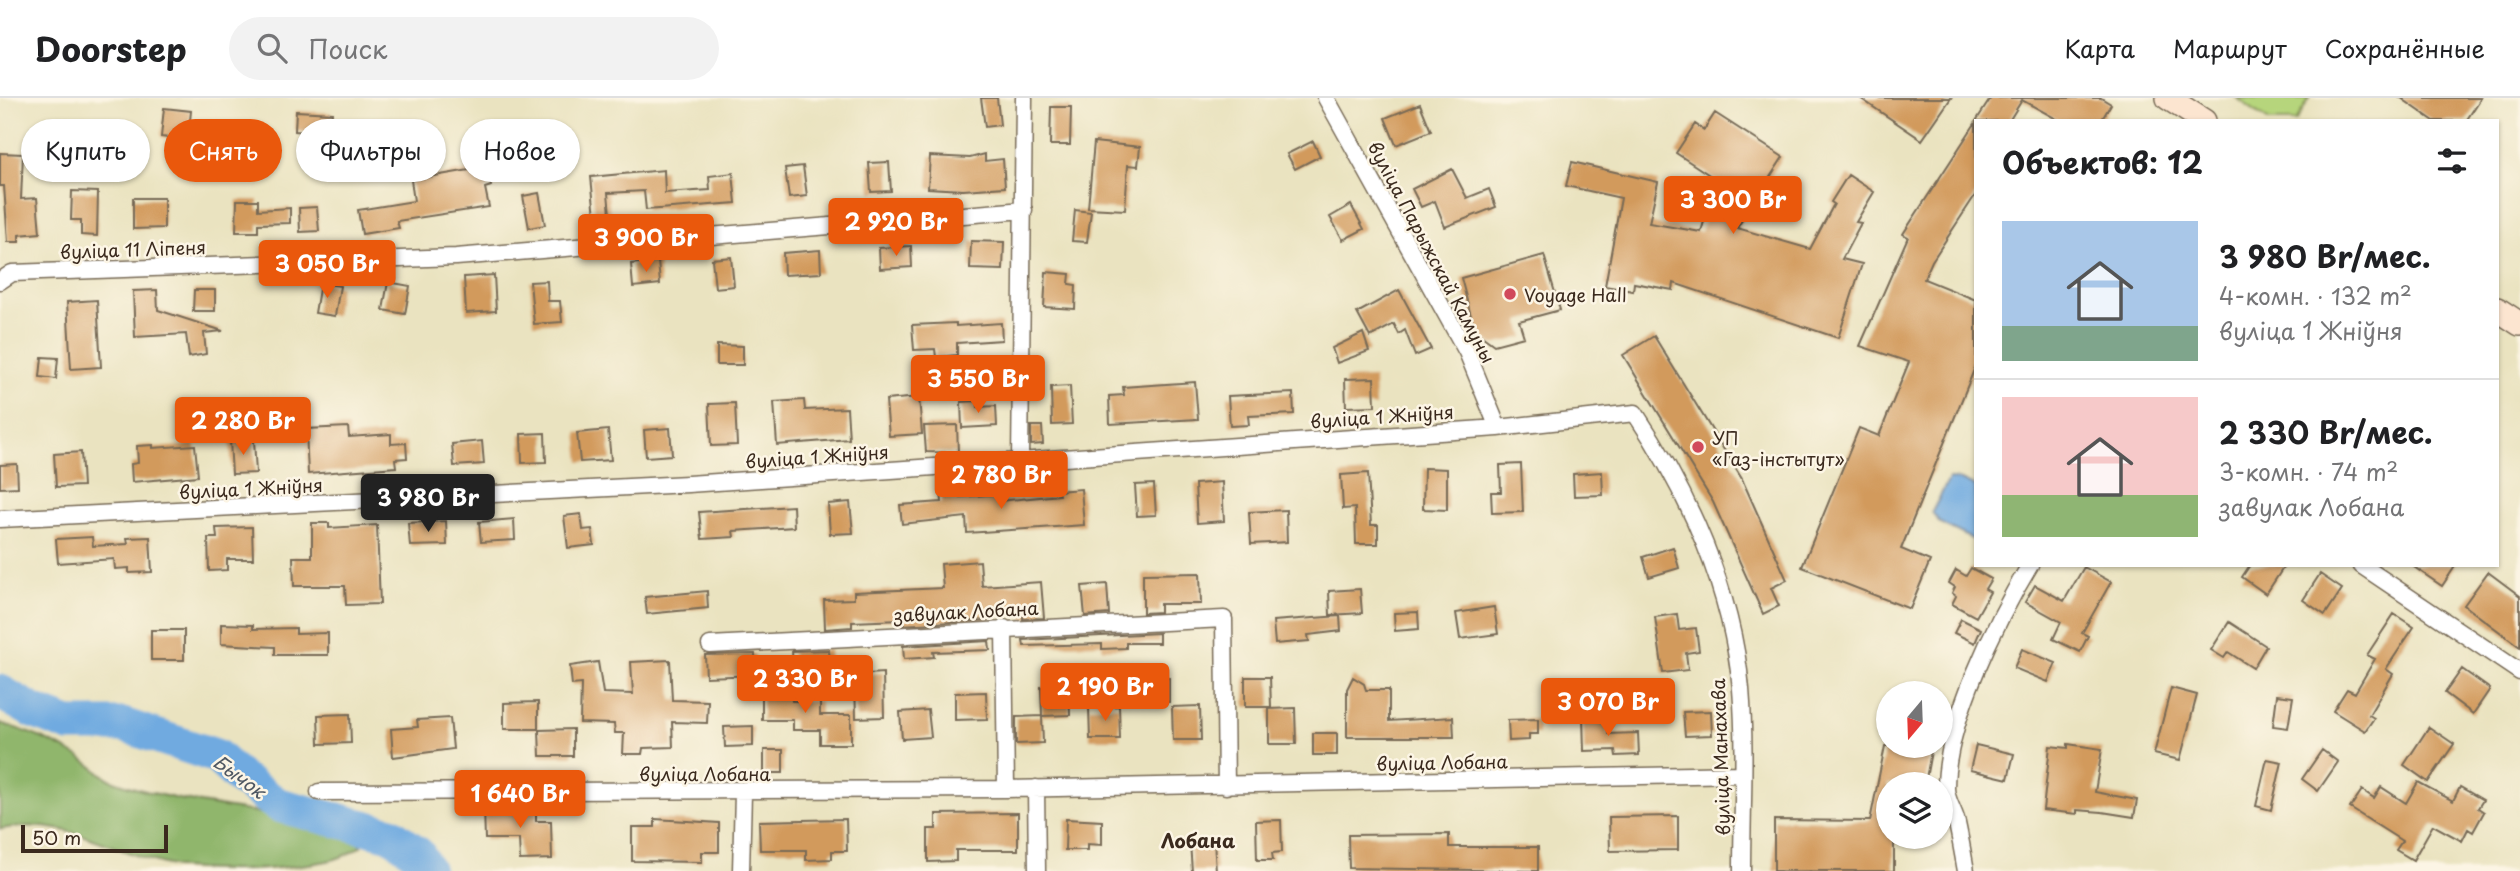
<!DOCTYPE html>
<html lang="ru">
<meta charset="utf-8">
<style>
body{margin:0;font-family:"Playpen Sans",sans-serif;background:#f2f2f2;color:#202124;height:100vh;display:flex;flex-direction:column;font-size:26px;white-space:nowrap}
*{box-sizing:border-box;margin:0}
p{font-size:23px;color:#757577}
.icon{flex:none;width:38px;height:38px;fill:none;stroke:currentColor;stroke-width:2;stroke-linecap:round;stroke-linejoin:round}
.map{position:relative;flex:1;overflow:hidden}
.drawer{position:absolute;left:1974px;top:21px;width:525px;height:448px;display:flex;flex-direction:column;background:#fff;border-radius:0px;box-shadow:0 2px 5px #0004}
.drawer>*{flex:none}
.top-card{position:absolute;left:21px;top:21px;width:665px;height:63px;display:flex;gap:14px}
.needle{width:46px;rotate:199deg}
.fabs{position:absolute;left:1876px;top:583px;display:grid;gap:14px}
.fabs a{display:grid;place-items:center;width:77px;height:77px;border-radius:50%;background:#fff;box-shadow:0 2px 5px #0004;font-size:35px}
.scale{position:absolute;left:21px;bottom:18px;width:147px;box-sizing:border-box;padding-left:7px;border:4px solid #3b2a1e;border-top:0;font-size:19px;line-height:24px;white-space:nowrap;color:#3b2a1e;-webkit-text-stroke:5px #fcf5e5;paint-order:stroke}
.price{position:absolute;translate:-50% -60px;padding:0 16px;border-radius:7px;background:#ea580c;color:#fff;font-size:23px;line-height:46px;filter:drop-shadow(0 2px 4px #0008)}
.price::after{content:'';position:absolute;left:50%;top:42px;width:21px;height:16px;margin-left:-10px;background:inherit;clip-path:polygon(0 0,100% 0,50% 100%)}
.price.on{background:#222;color:#fff}
ul{padding:0;list-style:none}
li{display:flex;align-items:center;gap:21px;height:175px;padding:0 28px}
li+li{border-top:2px solid #e0e0e0}
li span{display:grid;place-items:center;flex:none;width:196px;height:140px;border-radius:0px;color:#555}
li>.icon{margin-inline-start:auto}
span .icon{width:84px;height:84px;fill:#fffc;stroke-width:1}
li b{font-size:30px}
h2{display:flex;justify-content:space-between;align-items:center;height:84px;padding:0 28px;font-size:30px}
.pill{padding:0 24px;border-radius:32px;background:#fff;box-shadow:0 2px 5px #0004;font-size:24px;line-height:63px}
.pill.on{background:#ea580c;color:#fff}
header{display:flex;align-items:center;gap:42px;box-sizing:border-box;height:98px;padding:0 35px;background:#fff;border-bottom:2px solid #e0e0e0}
header strong{font-size:33px}
nav{display:flex;gap:38px;margin-inline-start:auto;font-size:24px}
.search{width:490px;height:63px;background:#f2f2f2;display:flex;align-items:center;gap:18px;box-sizing:border-box;padding:0 24px;border-radius:38px;color:#757577;font-size:26px}
.map>svg:first-child{display:block}
.green{fill:#b6d57c;stroke:#78804d;stroke-width:2}
.forest{fill:#90b66c;stroke:#667045;stroke-width:2}
.water{fill:#70aae0;stroke:#566a7f;stroke-width:2}
.lines{fill:none;stroke-linecap:round;stroke-linejoin:round}
.river{stroke:#70aae0;stroke-width:35}
.building{fill:#d29a5b}
.street-casing{stroke:#786b57;stroke-width:19}
.secondary-casing{stroke:#786b57;stroke-width:26}
.street{stroke:#fff;stroke-width:16}
.secondary{stroke:#fce5d0;stroke-width:23}
.poi-dot{fill:#d1495b;stroke:#fcf5e5;stroke-width:2.5}
.labels{text-anchor:middle;dominant-baseline:central;stroke-width:5;stroke-linejoin:round;paint-order:stroke}
.street-label{font-size:18px;fill:#3b2a1e;stroke:#fcf5e5}
.poi-label{font-size:18px;fill:#3b2a1e;stroke:#fcf5e5;text-anchor:start}
.water-label{font-size:19px;font-style:italic;fill:#4e5762;stroke:#fcf5e5}
.neighbourhood-label{font-size:19px;font-weight:bold;fill:#3b2a1e;stroke:#fcf5e5}
</style>
<header>
<strong>Doorstep</strong>
<div class="search"><svg class="icon" aria-label="search" viewBox="0 0 24 24"><circle cx="10" cy="10" r="6"/><path d="M15 15l6 6"/></svg>Поиск</div>
<nav><a>Карта</a><a>Маршрут</a><a>Сохранённые</a></nav>
</header>
<div class="map">
<svg width="2520" height="773" viewBox="0 0 2520 773">
<rect width="100%" height="100%" fill="#fcf5e5"/>
<filter id="ink" filterUnits="userSpaceOnUse"><feTurbulence type="fractalNoise" baseFrequency=".0143" numOctaves="2"/><feDisplacementMap in="SourceGraphic" scale="14" xChannelSelector="R" yChannelSelector="G"/><feConvolveMatrix kernelMatrix="1 2 1 2 8 2 1 2 1" color-interpolation-filters="sRGB"/></filter>
<filter id="wash" filterUnits="userSpaceOnUse"><feTurbulence type="fractalNoise" baseFrequency=".00686" numOctaves="4" result="noise"/><feDisplacementMap in="SourceGraphic" scale="28" xChannelSelector="R" yChannelSelector="G"/><feGaussianBlur stdDeviation="1.57" result="paint"/><feColorMatrix in="noise" values="0 0 0 0 0 0 0 0 0 0 0 0 0 0 0 0 0 1.4 0 .05"/><feComposite in="paint" operator="in"/></filter>
<g filter="url(#wash)">
<rect width="100%" height="100%" fill="#eae3c0"/>
<path class="green" d="M2237 0H2310L2296 23H2269Z"/>
<path class="forest" d="M0 625C27 633 54 644 79 659 91 666 101 678 114 683 192 712 278 710 355 737L361 748C339 764 321 764 295 768 258 773 219 773 182 770 117 759 72 717 0 731Z"/>
<path class="water" d="M1949 381 1961 382 1976 389V443L1940 425 1932 414Z"/>
<g class="lines">
<path class="river" d="M0 594 33 613 69 627H123L216 658 240 680 278 707 391 736 418 756 427 773"/>
</g>
<g id="blocks">
<path class="building" d="M981 0H997L1000 27 985 29Z
M1860 0H1951L1922 42Z
M1991 0H2101L2111 6 2101 23H2060L2022 2 2009 23H1976Z
M2401 0H2481L2466 23H2434Z
M1420 6 1431 33 1396 47 1385 20Z
M1051 9H1071L1070 47H1050Z
M164 10 191 13 188 42 161 39Z
M296 13 332 15 331 36 295 33Z
M1715 15 1783 59 1737 130 1810 151 1834 106 1831 104 1848 77 1874 94 1856 124 1861 125 1842 161 1862 166 1838 240 1674 185 1673 192 1634 185 1633 193 1605 188 1621 100 1566 88 1572 64 1658 84 1649 125 1701 134 1711 99 1707 96 1717 82 1676 55 1695 26 1704 32Z
M1976 24V96L1932 163 1924 181 1976 202V267L1901 451 1930 463 1910 511 1802 469 1859 330 1879 338 1909 264 1860 248 1908 139 1903 136Z
M1313 43 1320 58 1295 71 1287 56Z
M1094 44 1140 49 1138 68 1128 67 1125 112 1088 110Z
M0 55 23 56 21 101 37 100 40 135 19 137V144H8L4 88H0Z
M985 56V63L1003 61 1005 89 963 92 928 90 930 58 970 60Z
M889 64 891 93 871 94 869 65Z
M803 68 807 98 789 100 785 70Z
M487 69 491 88 485 90 489 109 397 123 399 130 362 136 358 112 414 103 411 82Z
M1452 71 1467 100 1489 91 1496 109 1445 129 1435 103 1421 109 1412 91Z
M664 72 665 95 710 92 709 78 733 75 736 105 646 112 644 93 608 95 610 116 595 118 591 79Z
M72 93 98 94 97 138 81 137V122H71Z
M539 95 545 127 529 130 523 98Z
M133 100H164V130L133 131Z
M237 102H258V112L290 110V125L258 126V134H236Z
M1351 107 1364 131 1343 142 1330 119Z
M317 109 319 133 300 134 299 110Z
M1075 112 1091 114 1087 144 1072 143Z
M971 143 1004 144 1003 172 970 171Z
M911 148 912 169 880 171 879 150Z
M820 152 821 175 784 177 783 155Z
M1544 157 1560 212 1519 223 1524 239 1494 247 1475 233 1461 180Z
M731 159 734 188 715 190 712 161Z
M658 163 660 186 633 189 631 166Z
M1046 174 1070 176 1069 186 1076 187 1075 211 1044 209Z
M494 177 496 213 466 215 464 179Z
M547 183 548 203H560L562 224 534 226 530 184Z
M388 184 410 188 405 216 383 212Z
M320 185 340 188 335 218 315 215Z
M157 192 158 212 223 233 204 235 206 256 189 259 186 236 135 239 133 193Z
M194 192H215V213H193Z
M1399 192 1431 251 1415 258 1405 232 1399 236 1394 226 1370 239 1357 215Z
M97 202 101 269 71 271 67 204Z
M956 225V228L1001 225 1002 242 957 245V257L936 259 935 251 914 252 912 227Z
M1363 235 1369 253 1337 265 1332 250Z
M1654 238 1742 381 1787 482 1771 490 1779 508 1763 516 1713 404 1623 257Z
M717 247 743 248V267H717Z
M42 259 58 260 56 281 40 279Z
M1374 280 1375 308 1346 309 1345 281Z
M1195 284 1198 321 1110 326 1109 298 1124 297 1123 289Z
M1070 288 1072 326 1052 327 1051 289Z
M1293 295 1294 316 1248 318 1249 327 1230 328 1228 298Z
M919 299 922 336 889 338 886 302Z
M804 302 805 312 847 310 849 341 777 347 774 304Z
M978 303V309L996 308 997 328 962 330 961 304Z
M735 305 737 347 711 348 709 306Z
M957 327 958 355 926 354 924 328Z
M1031 328H1042L1043 346 1031 347Z
M348 329 349 339 391 336V346L406 345 407 360 395 361 396 369 308 376 306 331Z
M670 330 672 357 646 359 644 332Z
M608 332 611 362 580 364 577 335Z
M545 335 546 364 522 365 521 336Z
M254 342 256 375 232 376 230 343Z
M482 343 484 366 454 368 452 346Z
M153 347V350L195 347 198 378 132 384 131 366 138 365 137 348Z
M81 354 83 388 56 389 54 356Z
M17 366 18 389 0 390V367Z
M1521 366 1523 414 1492 415 1491 394H1501L1500 367Z
M1424 370 1447 371V412L1423 411Z
M1602 374 1603 397 1574 398 1573 376Z
M1368 375 1371 427H1378V446H1356L1355 410 1343 411 1341 377Z
M1222 384 1224 423 1197 425 1195 386Z
M1154 386 1156 417 1137 418 1135 387Z
M1081 391 1084 427 967 435 966 419 902 426 900 407 942 404 941 394 959 392 960 399 999 396 1000 403 1059 397 1058 393Z
M850 404 853 435 830 436 828 406Z
M793 408 794 429 733 433 734 439 702 441 699 414Z
M1286 412 1287 444 1251 446 1249 414Z
M581 416 583 432 592 431 594 447 568 450 564 418Z
M514 421 515 442 481 444 479 424Z
M446 423 447 447 410 448 408 425Z
M312 425H329V430L377 427 380 506 346 507 345 488H294L293 459H312Z
M252 429 253 461H227V472L209 473 208 440H217L216 430Z
M92 439 93 448 128 446 127 440 150 439 152 474 129 475V470L115 471 114 461 58 465 56 441Z
M1673 449 1679 470 1649 479 1643 459Z
M980 463 982 488 1041 484 1044 520 1023 521V515L988 517V522L901 527V522L852 524V529L825 531 824 502 854 501V494L943 490 941 466Z
M2250 467H2285L2266 496 2242 479Z
M2411 467H2456L2442 488Z
M2084 469 2111 484 2082 535 2088 538 2080 554 2053 541 2061 524 2025 504 2035 487 2064 503Z
M1971 470 1991 481 1985 491 1990 494 1976 519 1952 506 1956 498 1952 495 1955 489 1949 485 1956 472 1966 478Z
M2488 474 2520 498V549L2464 507Z
M1200 475 1201 506H1160V514L1143 515V476Z
M2320 476 2342 491 2325 517 2303 502Z
M1107 486 1109 516 1085 518 1082 488Z
M1360 491 1362 515 1330 517 1329 493Z
M707 493 708 510 647 516 645 499Z
M1494 509 1498 536 1460 541 1456 515Z
M1418 514 1419 531 1395 533 1394 515Z
M1677 516 1679 532 1696 530 1699 553 1686 555 1688 572 1663 575 1655 519Z
M2394 516 2414 529 2386 571 2393 576 2369 617 2374 620 2365 633 2333 613 2347 591 2355 595 2375 561 2367 557Z
M1340 518 1341 533 1308 537 1309 543 1275 546 1273 523Z
M1961 521 1981 531 1975 545 1954 535Z
M2229 524 2266 548 2253 570 2228 554 2224 560 2211 552Z
M221 526 253 527V531L296 530V536L328 535V557H275V549L221 546Z
M151 532H184V562H151Z
M1159 535V545H1126V550L1102 551V546L1024 548 1023 542Z
M989 543 990 552 933 554 934 559 904 561 903 548Z
M2022 551 2056 565 2048 584 2014 570Z
M829 552 830 564 793 566 792 553Z
M755 556 756 577 706 579 705 557Z
M670 562 672 602 708 603 707 625 672 624 673 649 643 650 642 656H623L624 635H615L614 626 580 625 581 586 572 587 570 568 598 564 603 595 633 596 631 564Z
M2462 571 2490 591 2473 616 2445 595Z
M1141 574H1157V580H1169V604H1142Z
M883 575 884 619 856 620 855 585 868 584V576Z
M1245 579H1270L1271 609H1245Z
M1353 579 1364 586 1366 592H1389V623L1453 619 1454 639H1347V591Z
M762 587H792V603H820V617H851V646H820V632H793V622H762Z
M1069 588 1070 617 1042 618 1041 589Z
M2171 590 2197 597 2180 662 2154 656Z
M986 594 987 621 955 622V595Z
M2277 597 2293 599 2288 630 2273 628Z
M538 604V631H504V605Z
M1119 608 1120 641H1090L1089 609Z
M1200 608 1201 642H1173L1172 609Z
M1295 610 1296 646H1269V611Z
M928 612 931 639 902 641 900 614Z
M1711 613 1712 637 1685 638 1683 614Z
M350 616 351 645 319 646 318 617Z
M1608 617V636L1638 635 1639 657 1616 658 1615 652 1584 653 1583 618Z
M1042 618 1043 645 1016 646V619Z
M450 620 453 651 393 659 391 631 418 629 417 622Z
M1538 621V636H1529V642L1509 643 1508 622Z
M753 628V648L725 649 724 629Z
M2429 629 2454 646 2428 684 2404 667Z
M573 631V658H540L539 632Z
M1313 635H1337V657H1313Z
M2068 646 2102 651 2095 694 2137 702 2134 719 2102 714 2077 712V716L2043 712 2050 648 2068 650Z
M1976 647 2014 656 2008 681 1970 672Z
M1885 648H1932L1925 686H1888V738H1894V773H1774V722L1870 723Z
M764 652H783V675H764Z
M2322 652 2338 664 2318 693 2302 681Z
M2267 661 2282 664 2271 712 2256 708Z
M2418 684 2453 703 2460 689 2483 702 2478 710 2484 714 2473 734 2468 731 2462 743 2433 727 2413 762 2396 752 2402 743 2350 710 2362 692 2374 700 2381 689 2406 705Z
M536 707V723H551L552 761 520 762 519 741H485L484 709Z
M1018 715V752H956V763L928 764V731H936V716Z
M1678 718V752L1610 753 1609 719Z
M655 721 719 725V754H702V764L632 763V729H655Z
M846 721 847 753H832V761L806 762V752H760L759 723Z
M1066 721 1102 723V747L1087 746V752H1065Z
M1281 722 1282 754 1272 755 1273 762H1257L1256 723Z
M1449 736V749H1538V773L1349 770 1348 737Z
M1214 743 1216 773H1192L1190 745Z"/>
</g>
</g>
<g filter="url(#ink)">
<use href="#blocks" fill-opacity="0" stroke="#786b57" stroke-width="2"/>
<g class="lines">
<g class="street-casing">
<path id="street" d="M1326 0 1467 254 1498 330
M0 183 12 175 456 159 1024 112
M1020 363 1024 0
M0 421 688 386 1498 330 1635 315C1689 396 1732 492 1741 591 1746 651 1742 713 1742 773
M2361 467 2520 574
M1004 530 1006 691
M710 547 1224 521 1226 688
M1036 690 1037 773
M319 694 1006 691 1742 676
M741 773 743 695
M1966 773C1963 756 1960 738 1956 721 1953 711 1946 701 1946 690 1946 624 1996 523 2030 467"/>
</g>
<g class="secondary-casing">
<path id="secondary" d="M2168 0 2204 23
M2497 211 2520 226"/>
</g>
<use href="#street" class="street"/>
<use href="#secondary" class="secondary"/>
</g>
</g>
<g class="poi-dot">
<circle cx="1510" cy="196" r="7"/>
<circle cx="1698" cy="349" r="7"/>
</g>
<g class="labels">
<g class="street-label">
<text transform="translate(133 151) rotate(-2)">вуліца 11 Ліпеня</text>
<text transform="translate(1432 154) rotate(62)">вуліца Парыжскай Камуны</text>
<text transform="translate(1382 318) rotate(-4)">вуліца 1 Жніўня</text>
<text transform="translate(817 358) rotate(-4)">вуліца 1 Жніўня</text>
<text transform="translate(251 390) rotate(-3)">вуліца 1 Жніўня</text>
<text transform="translate(966 513) rotate(-3)">завулак Лобана</text>
<text transform="translate(1720 659) rotate(-92)">вуліца Манахава</text>
<text transform="translate(1442 664) rotate(-1)">вуліца Лобана</text>
<text x="705" y="675">вуліца Лобана</text>
</g>
<g class="poi-label">
<text x="1524" y="196">Voyage Hall</text>
<text x="1712" y="339">УП<tspan x="1712" dy="21">«Газ-інстытут»</tspan></text>
</g>
<g class="water-label">
<text transform="translate(240 678) rotate(36)">Бычок</text>
</g>
<g class="neighbourhood-label">
<text x="1198" y="742">Лобана</text>
</g>
</g>
</svg>
<div class="fabs">
<a><svg class="needle" viewBox="-14 -14 28 28"><path d="M0-13l5 13h-10z" fill="#e53935"/><path d="M0 13l5-13h-10z" fill="#757577"/></svg></a>
<a><svg class="icon" aria-label="layers" viewBox="0 0 24 24"><path d="M12 4l9 5-9 5-9-5zM3 14l9 5 9-5"/></svg></a>
</div>
<div class="scale">50 m</div>
<b class="price" style="left:1733px;top:138px">3 300 Br</b>
<b class="price" style="left:896px;top:160px">2 920 Br</b>
<b class="price" style="left:646px;top:176px">3 900 Br</b>
<b class="price" style="left:327px;top:202px">3 050 Br</b>
<b class="price" style="left:978px;top:317px">3 550 Br</b>
<b class="price" style="left:243px;top:359px">2 280 Br</b>
<b class="price" style="left:1001px;top:413px">2 780 Br</b>
<b class="price on" style="left:428px;top:436px">3 980 Br</b>
<b class="price" style="left:805px;top:617px">2 330 Br</b>
<b class="price" style="left:1105px;top:625px">2 190 Br</b>
<b class="price" style="left:1608px;top:640px">3 070 Br</b>
<b class="price" style="left:520px;top:732px">1 640 Br</b>
<div class="top-card">
<a class="pill">Купить</a>
<a class="pill on">Снять</a>
<a class="pill">Фильтры</a>
<a class="pill">Новое</a>
</div>
<section class="drawer">
<h2>Объектов: 12<svg class="icon" aria-label="filters" viewBox="0 0 24 24"><path d="M4 7h16M4 17h16"/><circle cx="9" cy="7" r="2"/><circle cx="15" cy="17" r="2"/></svg></h2>
<ul>
<li><span style="background:linear-gradient(#a9c7e8 75%,#7fa58c 0)"><svg class="icon" aria-label="home" viewBox="0 0 24 24"><path d="M3 11l9-7 9 7M6 9v11h12V9"/></svg></span><div><b>3 980 Br/мес.</b><p>4-комн. · 132 m²</p><p>вуліца 1 Жніўня</p></div></li>
<li><span style="background:linear-gradient(#f6c9c9 70%,#8fb573 0)"><svg class="icon" aria-label="home" viewBox="0 0 24 24"><path d="M3 11l9-7 9 7M6 9v11h12V9"/></svg></span><div><b>2 330 Br/мес.</b><p>3-комн. · 74 m²</p><p>завулак Лобана</p></div></li>
</ul>
</section>
</div>
